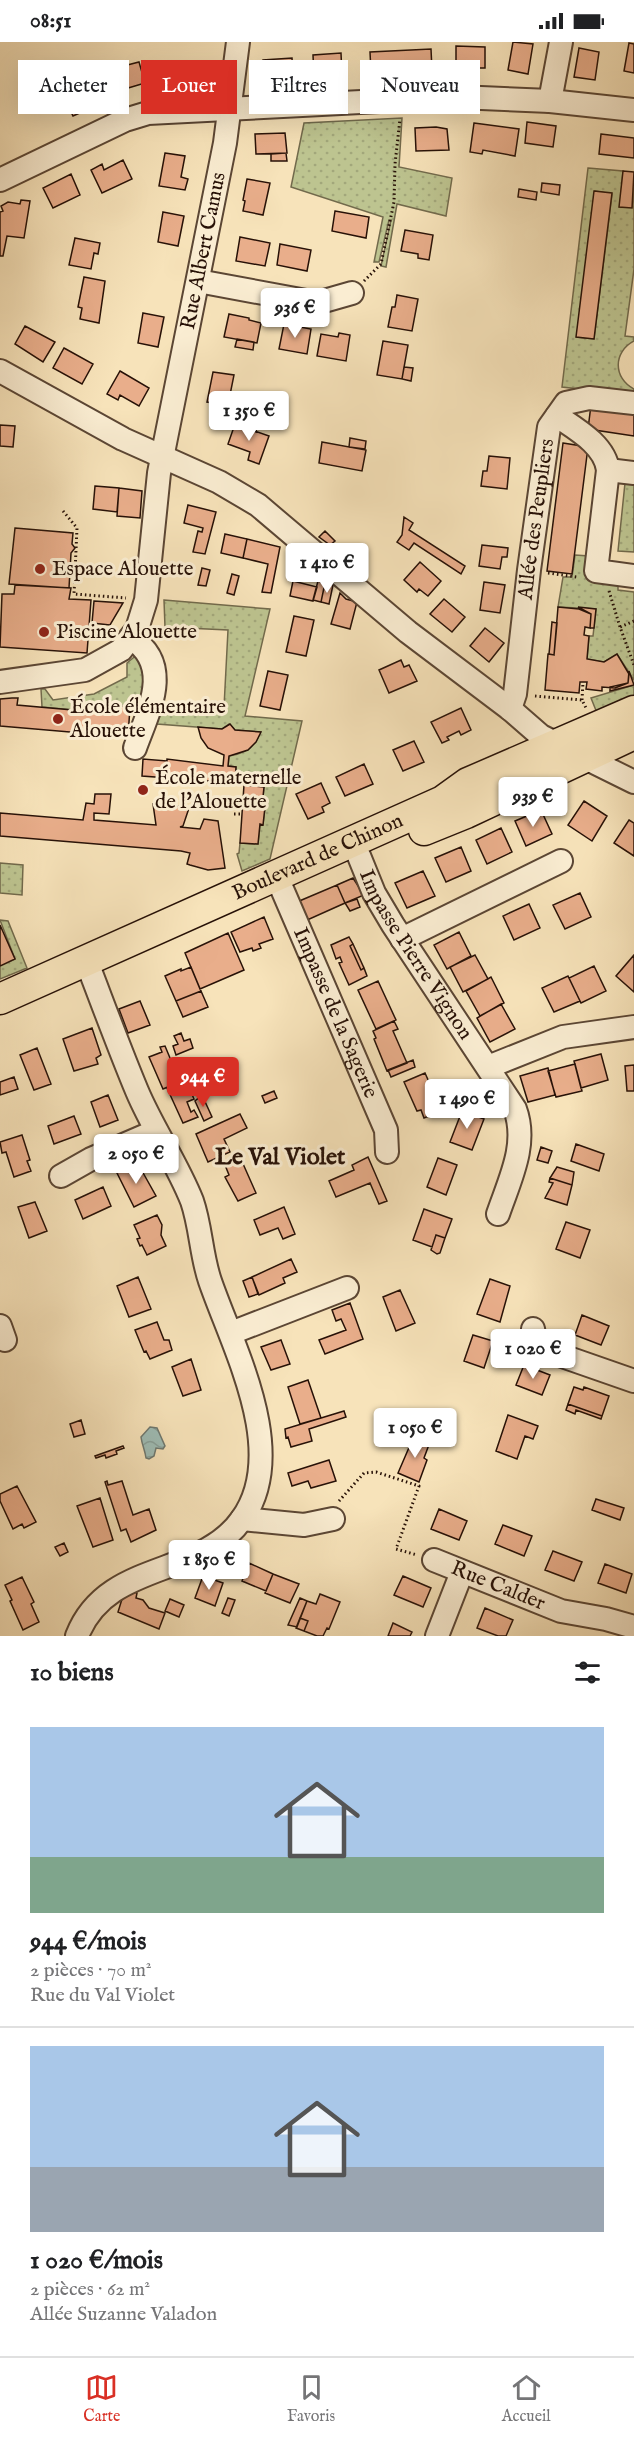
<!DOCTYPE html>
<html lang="fr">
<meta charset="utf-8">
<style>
body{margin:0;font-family:"IM FELL English",serif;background:#f6f6f6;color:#202124;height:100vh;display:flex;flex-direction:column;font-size:22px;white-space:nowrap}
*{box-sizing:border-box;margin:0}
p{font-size:20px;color:#757577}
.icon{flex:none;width:33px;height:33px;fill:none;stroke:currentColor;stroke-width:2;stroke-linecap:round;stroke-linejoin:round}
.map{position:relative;height:1594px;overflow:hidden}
.side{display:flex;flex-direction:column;background:#fff;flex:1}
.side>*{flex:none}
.top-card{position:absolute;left:18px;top:18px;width:598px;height:54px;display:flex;gap:12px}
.price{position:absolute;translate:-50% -51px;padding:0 14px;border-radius:6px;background:#fff;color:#222;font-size:20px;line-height:39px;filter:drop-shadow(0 2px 3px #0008)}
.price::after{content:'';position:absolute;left:50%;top:36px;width:18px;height:14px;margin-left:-9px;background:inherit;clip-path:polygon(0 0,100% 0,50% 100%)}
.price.on{background:#d93025;color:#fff}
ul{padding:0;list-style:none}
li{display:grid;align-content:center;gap:12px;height:318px;padding:0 30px}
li+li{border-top:2px solid #e0e0e0}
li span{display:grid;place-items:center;height:186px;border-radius:0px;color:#555}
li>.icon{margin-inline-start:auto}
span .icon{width:108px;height:108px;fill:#fffc;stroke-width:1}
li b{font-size:26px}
h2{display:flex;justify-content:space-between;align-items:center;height:72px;padding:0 30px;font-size:26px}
.pill{padding:0 21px;border-radius:0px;background:#fff;box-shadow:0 6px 24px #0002;font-size:21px;line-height:54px}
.pill.on{background:#d93025;color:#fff}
.status{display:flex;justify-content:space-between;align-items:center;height:42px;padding:0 30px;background:#fff;direction:ltr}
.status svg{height:16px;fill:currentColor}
.menu{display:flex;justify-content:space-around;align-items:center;height:84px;border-top:2px solid #e0e0e0;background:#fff;font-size:16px;color:#757577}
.menu a{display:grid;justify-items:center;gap:3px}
.menu .on{color:#d93025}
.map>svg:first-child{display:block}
.green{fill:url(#green-dots);stroke:#726a4c;stroke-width:1.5;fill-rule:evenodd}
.water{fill:url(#water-waves);stroke:#6e7870;stroke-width:1.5}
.building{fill:#e9ae8b;stroke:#271107;stroke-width:1.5}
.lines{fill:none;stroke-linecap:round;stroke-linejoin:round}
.minor-casing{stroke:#5b4634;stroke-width:26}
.major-casing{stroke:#271107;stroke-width:33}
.path{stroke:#271107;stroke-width:3;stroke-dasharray:1.5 3;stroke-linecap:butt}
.minor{stroke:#faedd2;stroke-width:22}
.major{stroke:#f7e3ba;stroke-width:30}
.poi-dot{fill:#8f2418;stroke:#faedd2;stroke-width:2}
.labels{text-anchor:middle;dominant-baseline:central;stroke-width:6;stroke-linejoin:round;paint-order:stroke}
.street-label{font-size:21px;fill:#271107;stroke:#faedd2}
.poi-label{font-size:21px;fill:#271107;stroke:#faedd2;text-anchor:start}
.quarter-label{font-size:24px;font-weight:bold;fill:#271107;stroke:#faedd2}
</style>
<div class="status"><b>08:51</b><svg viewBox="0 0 49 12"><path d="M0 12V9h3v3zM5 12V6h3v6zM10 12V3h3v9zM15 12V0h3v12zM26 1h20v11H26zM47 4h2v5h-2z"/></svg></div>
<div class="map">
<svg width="634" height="1594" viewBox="0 0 634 1594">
<defs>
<pattern id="green-dots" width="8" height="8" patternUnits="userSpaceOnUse" patternTransform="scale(1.5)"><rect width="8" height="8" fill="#bdc490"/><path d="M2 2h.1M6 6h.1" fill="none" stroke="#a2a77b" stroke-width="1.8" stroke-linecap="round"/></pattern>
<pattern id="water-waves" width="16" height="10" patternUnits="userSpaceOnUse" patternTransform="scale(1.5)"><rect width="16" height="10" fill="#9ebdb6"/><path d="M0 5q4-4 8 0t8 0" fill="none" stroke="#88a19b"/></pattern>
</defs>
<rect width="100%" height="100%" fill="#f7e3ba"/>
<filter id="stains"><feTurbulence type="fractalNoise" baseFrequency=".00333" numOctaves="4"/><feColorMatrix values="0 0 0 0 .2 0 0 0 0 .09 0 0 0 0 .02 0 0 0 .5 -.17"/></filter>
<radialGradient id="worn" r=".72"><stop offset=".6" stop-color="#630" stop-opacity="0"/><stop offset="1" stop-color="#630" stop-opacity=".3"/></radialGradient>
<path class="green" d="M402 76 399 125 452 136 446 174 397 162 386 225 381 224 391 178H389L379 220H374L383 175 291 145 304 81Z
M588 126 623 129 620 165H632L634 145V227L625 294 634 295V299C613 310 613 336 634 347V353L562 345ZM595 149 612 152 594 297 577 295Z
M634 435V510L618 509 625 441Z
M575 513 589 514 618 536V548L634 550V638L617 612 604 620 587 617 589 594H593L596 567 558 565 563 535H572Z
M164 558 270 567 245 674 302 679 270 817 242 829 237 812 239 811 240 801 258 802 260 782H263L265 766 262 765 264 745 235 741 236 725 228 724 229 714C244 712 256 705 260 690L235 688 229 682 222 687 157 682 161 662 224 665 228 588 165 585Z
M139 611 147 654 130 665 107 663 106 671 42 665 41 647H45L53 658 94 652 127 635V621Z
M634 643V655L597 671 591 656Z
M0 821 23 823 22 853 0 851Z
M0 878 8 879 27 926 0 937V924L15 917Z"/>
<path class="water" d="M150 1385 157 1386 165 1404 163 1407 156 1406 154 1414 149 1417 146 1416C145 1408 142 1403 141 1395Z"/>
<path class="building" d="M513 0 533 2 528 32 508 28Z
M629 1 634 2V31L624 29Z
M456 4 485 5V26H456Z
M579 6 599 10 595 38 574 35Z
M431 7 432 28 371 30 370 10Z
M341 11 342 33 314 35 313 13Z
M292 16 293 35 264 37 263 18Z
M40 20 42 48 21 50 19 22Z
M139 20 145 41 118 49 112 27Z
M198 20 199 40 170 42 168 22Z
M92 42 100 62 73 74 64 55Z
M527 80 556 84 553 105 525 101Z
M474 81 519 87 515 114 483 108 482 112 470 110Z
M436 85 447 87 449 108 416 109 415 86Z
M285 91 287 111 256 112 255 92Z
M601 92 634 96V116L599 112Z
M165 111 185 114 181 135 188 137 185 148 159 144Z
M286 111 287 119H271V112Z
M123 118 132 137 102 151 91 128 102 122 104 128Z
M623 129 634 130 632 166 619 165Z
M71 132 80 153 53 166 43 146Z
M247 137 270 141 263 173 243 169 245 159 243 158Z
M542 141 560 143 559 153 541 150Z
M519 147 537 150 536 158 518 155Z
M594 149 612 151 594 297 576 295Z
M21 158 30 159 24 196 7 194 3 214H0V170L3 169 1 164 8 160 20 162Z
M335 169 369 175 366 196 332 189Z
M163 170 184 174 178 204 158 200Z
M405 188 433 193 429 218 418 216V212L401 209Z
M240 195 270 201 265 224 236 219Z
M75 196 100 201 98 212 94 211 91 227 69 223Z
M280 202 311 208 307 229 277 223Z
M84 235 105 239 99 281 80 277 82 266 78 265Z
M397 253 418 257 412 289 388 285 392 265H395Z
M143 271 164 275 158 305 138 301Z
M229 272 249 276V278L261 281 257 301 224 295Z
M284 282 311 287 307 312 279 307Z
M25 284 55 300 43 320 15 302Z
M339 291 350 293 346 319 317 314 321 292 338 295Z
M237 297 254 300 253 308 235 305Z
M383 299 408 303 402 337 377 333Z
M64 306 93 322 82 342 53 326Z
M404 325 413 326 411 339 402 337Z
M120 329 149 346 139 364 120 353 118 358 107 352Z
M213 330 234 333 228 363 207 360Z
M591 363 634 369V394L588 387Z
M250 377 257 380 256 390 244 385 246 378Z
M235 382 269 394 259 422 248 418 250 410 228 402Z
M0 383 15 384 13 405 0 404Z
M350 396 366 399 365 407 349 405Z
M322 400 366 408 362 429 319 421Z
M563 401 588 405 572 532 547 529Z
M489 414 510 416 507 447 481 444 483 429H487Z
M95 444 119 446 117 470 93 467Z
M119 446 142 449 140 476 117 474Z
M188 463 216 470 205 512 193 510 198 489 202 490 203 486 184 481Z
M404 475 413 481 409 488 465 524 461 532 414 501 409 508 397 500 402 493Z
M15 486 73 491 72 502 75 506 71 511 69 546 9 542Z
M325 489 335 499 330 503 319 495Z
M225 492 247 497 243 516 221 511Z
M247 497 280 505 271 551 262 550 268 522 243 516Z
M482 503 508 506 507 515H502L500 527 479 524Z
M420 520 441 539 428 554 419 547 417 550 404 538Z
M202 526 210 528 206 544 198 543Z
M232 532 239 534 234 553 227 551Z
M293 539 317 545 313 559 290 554Z
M318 539 325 541 321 560 313 558Z
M484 540 505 543 500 571 480 568Z
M325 541 333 543 329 562 321 560Z
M15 543 71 546 69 557 91 558 87 611 0 605 2 552H14Z
M340 551 346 557 357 560 350 587 331 582Z
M444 557 465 575 452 590 430 572Z
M94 559 123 561 110 583 92 581Z
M558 565 579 567 591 572 590 586 585 585 584 593 589 594 587 617 604 620 617 612 629 632 628 641 615 646 602 645V649L586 647 587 640H580L579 651 545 648 548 612 554 613Z
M578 565 596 567 594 586H590L591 572Z
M294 574 314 578 306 614 286 610Z
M552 580 557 581 554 613 549 612Z
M485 586 504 601 489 620 470 604Z
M401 618 404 625 409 623 417 639 389 651 379 628Z
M268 629 288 633 280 668 260 664Z
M629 629 634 643 610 649V645L628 641Z
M12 656H18L17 663 106 671 107 663 130 665 128 695 0 684V657Z
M461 666 471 688 461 693 459 689 447 695 449 698 442 701 431 680Z
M230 682 235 688 261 690 256 700 248 708 229 714 228 724 236 725 235 741 142 734 143 717 167 719V717L223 724 224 713 208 706 201 696 198 685 222 687Z
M414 699 424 720 403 729 393 708Z
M364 722 373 742 345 754 336 735Z
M321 741 330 761 322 765 324 770 308 777 296 752Z
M244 743 264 745 262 765H265L263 783 260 782 258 802 240 801Z
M95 752H111L109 772 94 771V778L156 783 153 762 160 761 189 766 183 784 180 785 200 787 204 777 218 779 225 826 208 828 190 823 187 822 190 811 181 809 0 794V771L83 778 86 761 94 762Z
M584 759 607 774 592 799 568 783Z
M541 768 552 792 526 804 515 779Z
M629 778 634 781V814L614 801Z
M501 786 512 810 487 822 476 798Z
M461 805 471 829 446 840 435 816Z
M423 829 435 854 407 866 395 841Z
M353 836 364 853 345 861 337 843Z
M337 843 345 861 305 879 297 860Z
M580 851 591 875 565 887 553 863Z
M357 857 360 865 350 869 345 861Z
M529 862 540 886 514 898 503 874Z
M264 875 273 897 259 902 261 906 253 909 252 906 240 910 231 890Z
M0 883 15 917 0 924Z
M459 890 471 914 447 927 434 903Z
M228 891 244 928 200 947 185 911Z
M349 895 353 902 350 904 361 928 364 926 367 934 349 943 339 921 342 920 340 915 336 917 331 903Z
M353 902 364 926 361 928 350 904Z
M475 913 488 937 463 950 450 925Z
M634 913V950L616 934Z
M594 924 606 949 581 961 569 936Z
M191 925 201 949 176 959 165 934 181 927V929Z
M568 934 580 959 554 970 542 946Z
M491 935 504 961 480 974 466 949Z
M378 939 396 978 376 987 358 948Z
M201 949 208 965 183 975 176 959Z
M140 959 150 983 128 991 119 967Z
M501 962 515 987 490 1000 477 976Z
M394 979 398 987 393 989 407 1021 387 1029 374 997 376 996 373 989Z
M92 986 101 1013 96 1016 98 1022 74 1029 63 997Z
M181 991 184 999 190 997 193 1006 176 1013 173 1004 178 1002 174 994Z
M165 1004 180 1040 163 1047 149 1015 162 1010 160 1005Z
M37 1006 51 1042 34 1048 20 1013Z
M601 1012 608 1038 581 1046 574 1019Z
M413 1018 415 1025 391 1035 388 1028Z
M575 1022 582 1049 556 1055 548 1029Z
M634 1023V1049H627L625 1024Z
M548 1026 555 1053 528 1060 520 1034Z
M425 1031 429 1040 433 1038 438 1049 433 1051 439 1070 424 1076 421 1068 417 1069 404 1040Z
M14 1035 18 1047 0 1053V1040Z
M181 1040V1046L188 1043 194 1057 187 1060 191 1070 194 1068 198 1075 183 1081 167 1046Z
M274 1049 277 1056 265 1061 262 1054Z
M108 1053 118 1078 100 1085 91 1060Z
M202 1053 212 1075 204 1079 195 1059Z
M462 1069 484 1077 472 1108 450 1100Z
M240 1072 247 1086 224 1097 230 1110 208 1120 196 1092Z
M74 1074 81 1092 54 1102 48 1084Z
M22 1093 30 1118 27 1119 31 1129 14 1135 6 1110 2 1111 0 1100Z
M576 1102 604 1112 599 1129 571 1119Z
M541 1105 552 1109 548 1121 537 1118Z
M240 1115 256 1151 238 1159 225 1135 229 1133 225 1123Z
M368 1115 387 1159 379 1162 370 1141 336 1155 329 1139 354 1128 352 1123Z
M438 1116 457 1123 446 1153 427 1145Z
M137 1120 156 1154 134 1165 117 1131Z
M557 1125 574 1130 572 1143 550 1136Z
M550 1136 572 1143 567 1163 545 1156 553 1141 549 1140Z
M103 1145 111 1164 83 1177 75 1158Z
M35 1160 47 1189 29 1196 18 1165Z
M284 1165 295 1192 283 1197 278 1186 260 1193 254 1178Z
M424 1167 452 1177 445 1196 436 1193 432 1205 413 1198Z
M157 1173 162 1183 161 1193 166 1204 147 1213 142 1203 140 1204 137 1197 140 1196 134 1183Z
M566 1180 590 1188 580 1216 556 1207Z
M436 1193 445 1196 440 1211 437 1212 431 1208Z
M291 1217 297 1230 283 1236 285 1241 259 1253 252 1235Z
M138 1235 151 1267 129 1275 117 1244Z
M252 1235 258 1252 249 1255 243 1239Z
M490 1237 510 1244 500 1280 477 1272Z
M400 1248 415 1281 396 1289 383 1255Z
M350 1261 363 1297 325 1312 319 1298 346 1288 341 1277 336 1279 332 1268Z
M582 1273 609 1284 601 1303 575 1293Z
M157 1280 164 1298H169L172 1308 150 1317 146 1309 144 1310 135 1288Z
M473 1293 493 1299 484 1326 464 1319Z
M281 1298 290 1322 271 1328 261 1305Z
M191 1317 201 1348 183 1354 172 1325Z
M524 1323 550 1333 542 1353 516 1343Z
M308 1338 321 1376 300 1382 288 1345Z
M574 1345 583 1348 584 1345 609 1354 602 1374 568 1362Z
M568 1362 602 1374 601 1377 576 1368 575 1372 566 1368Z
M344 1369 346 1375 309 1387 312 1399 291 1405 288 1395 286 1396 285 1387Z
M508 1373 538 1384 533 1397 525 1394 517 1417 496 1409Z
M81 1378 85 1392 74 1395 70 1382Z
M414 1394 430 1400 424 1416 427 1418 419 1440 398 1431Z
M123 1404 124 1406 116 1409 117 1412 106 1416 105 1413 96 1416 95 1414Z
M329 1418 336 1439 311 1446 308 1439 292 1444 288 1431Z
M107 1439 108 1443 122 1439 133 1473 149 1467 156 1488 131 1500 126 1487 121 1489 105 1440Z
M17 1444 36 1480 24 1486 22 1482 13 1487 0 1459V1452Z
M100 1456 113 1498 93 1505 77 1464Z
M596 1457 624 1466 620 1478 592 1468Z
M439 1467 467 1479 459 1498 431 1487Z
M503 1483 532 1494 524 1514 495 1502Z
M64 1501 68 1510 60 1514 55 1505Z
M553 1509 582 1520 574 1539 545 1528Z
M249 1521 273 1532 266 1549 242 1539Z
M605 1522 632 1532 626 1551 598 1541Z
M273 1532 299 1542 290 1561 265 1551Z
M203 1534 223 1541 215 1564 195 1556Z
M403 1534 431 1546 423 1565 394 1553Z
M22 1535 34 1560 31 1562 39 1580 23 1588 10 1559 12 1558 5 1543Z
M134 1550 137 1551 136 1556 143 1558 149 1566 165 1571 159 1587 118 1570 122 1557Z
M320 1552 340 1560 329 1587 327 1586 323 1594H317L304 1589 308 1579 300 1576 307 1559 316 1562Z
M228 1556 235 1558 229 1574 222 1571Z
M300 1556 307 1559 297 1585 288 1583Z
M170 1557 184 1563 179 1575 165 1569Z
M485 1566 513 1578 506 1594H498L477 1586Z
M300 1576 308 1579 304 1589 296 1586Z
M393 1581 412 1590 410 1594H388Z"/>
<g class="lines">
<g class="minor-casing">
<g id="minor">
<path d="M550 59 561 0"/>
<path d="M0 138 125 78 148 71 458 55 550 59 634 68"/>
<path d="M198 239 317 261 352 251"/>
<path d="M0 329 123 397 219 440 258 463 408 590 510 667 541 694 634 740"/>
<path d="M557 374C576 387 605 403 608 428L596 529 634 534"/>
<path d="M608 428 634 431"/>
<path d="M131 596C174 623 148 670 135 706"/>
<path id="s1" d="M0 640 85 628 121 608 137 587 146 558 159 431 225 101 238 0"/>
<path id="s2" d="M510 667 515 652 529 528 549 385 566 361 589 356 634 361"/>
<path id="s3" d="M359 814 374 851 393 883 515 1067C528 1102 510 1137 498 1172"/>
<path id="s4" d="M276 833 386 1088 387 1110"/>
<path d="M402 897 561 819"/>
<path d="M488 1025 563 995 634 985"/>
<path d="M61 1134 91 1117 156 1089"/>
<path d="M0 1284 5 1298"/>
<path d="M533 1287 535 1297 548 1309 634 1339"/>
<path d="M231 1291 347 1246"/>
<path d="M242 1477 304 1483 333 1477"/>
<path id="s5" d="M434 1518 561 1569 606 1577 634 1585"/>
<path d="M77 1594C107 1517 200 1537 242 1477 290 1410 233 1306 210 1239 201 1213 201 1185 192 1159 177 1121 153 1087 137 1049 119 1006 103 962 86 918"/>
<path d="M437 1594 462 1530"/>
</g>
</g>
<g class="major-casing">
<g id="major">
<path d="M424 788 466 771 634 692"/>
<path id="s6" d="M0 957 443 759 468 741 634 669"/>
</g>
</g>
<path class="path" d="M364 239 381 222 394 160 395 122 400 77
M63 469 77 486 74 552 126 556
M548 531 577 535
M609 549 620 585
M634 579 620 585 634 623
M535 654 582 658 586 666
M582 658 583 640
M234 772H240
M339 1459 364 1431 376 1430 419 1444 396 1507 417 1513"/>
<use href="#minor" class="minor"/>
<use href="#major" class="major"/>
</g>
<g class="poi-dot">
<circle cx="40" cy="527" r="6"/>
<circle cx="44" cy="590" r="6"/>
<circle cx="58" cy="677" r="6"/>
<circle cx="143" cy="748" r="6"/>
</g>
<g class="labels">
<g class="street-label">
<text stroke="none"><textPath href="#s1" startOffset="538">Rue Albert Camus</textPath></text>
<text stroke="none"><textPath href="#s2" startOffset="192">Allée des Peupliers</textPath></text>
<text stroke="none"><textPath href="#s6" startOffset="348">Boulevard de Chinon</textPath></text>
<text stroke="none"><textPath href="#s3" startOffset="114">Impasse Pierre Vignon</textPath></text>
<text stroke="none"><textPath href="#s4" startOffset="150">Impasse de la Sagerie</textPath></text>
<text stroke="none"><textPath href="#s5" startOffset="69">Rue Calder</textPath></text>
</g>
<g class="poi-label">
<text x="52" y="527">Espace Alouette</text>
<text x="56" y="590">Piscine Alouette</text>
<text x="70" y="665">École élémentaire<tspan x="70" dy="24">Alouette</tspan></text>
<text x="155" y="736">École maternelle<tspan x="155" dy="24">de l'Alouette</tspan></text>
</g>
<g class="quarter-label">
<text x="280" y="1115">Le Val Violet</text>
</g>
</g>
<rect width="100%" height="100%" filter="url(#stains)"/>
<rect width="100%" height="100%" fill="url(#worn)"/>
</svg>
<b class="price" style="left:295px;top:297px">936 €</b>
<b class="price" style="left:249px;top:400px">1 350 €</b>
<b class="price" style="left:327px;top:552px">1 410 €</b>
<b class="price" style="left:533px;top:786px">939 €</b>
<b class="price on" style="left:203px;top:1066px">944 €</b>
<b class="price" style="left:467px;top:1088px">1 490 €</b>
<b class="price" style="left:136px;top:1143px">2 050 €</b>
<b class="price" style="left:533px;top:1338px">1 020 €</b>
<b class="price" style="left:415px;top:1417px">1 050 €</b>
<b class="price" style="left:209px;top:1549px">1 850 €</b>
<div class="top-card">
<a class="pill">Acheter</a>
<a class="pill on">Louer</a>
<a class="pill">Filtres</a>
<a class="pill">Nouveau</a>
</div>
</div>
<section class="side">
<h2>10 biens<svg class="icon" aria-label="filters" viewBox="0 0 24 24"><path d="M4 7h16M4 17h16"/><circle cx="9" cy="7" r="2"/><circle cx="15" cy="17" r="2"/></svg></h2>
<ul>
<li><span style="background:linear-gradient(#a9c7e8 70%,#7fa58c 0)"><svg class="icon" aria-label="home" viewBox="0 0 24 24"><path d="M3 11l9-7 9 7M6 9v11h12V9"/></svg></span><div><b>944 €/mois</b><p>2 pièces · 70 m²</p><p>Rue du Val Violet</p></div></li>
<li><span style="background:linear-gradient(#a9c7e8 65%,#9aa5b1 0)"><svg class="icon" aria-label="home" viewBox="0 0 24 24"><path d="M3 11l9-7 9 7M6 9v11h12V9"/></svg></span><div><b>1 020 €/mois</b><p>2 pièces · 62 m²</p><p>Allée Suzanne Valadon</p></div></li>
</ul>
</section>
<nav class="menu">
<a class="on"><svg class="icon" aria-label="map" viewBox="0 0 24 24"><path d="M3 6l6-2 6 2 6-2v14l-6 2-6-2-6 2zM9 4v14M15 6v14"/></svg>Carte</a>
<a><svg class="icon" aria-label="saved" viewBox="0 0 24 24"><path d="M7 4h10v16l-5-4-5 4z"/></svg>Favoris</a>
<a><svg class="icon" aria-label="home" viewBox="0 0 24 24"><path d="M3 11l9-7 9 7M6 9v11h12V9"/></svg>Accueil</a>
</nav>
